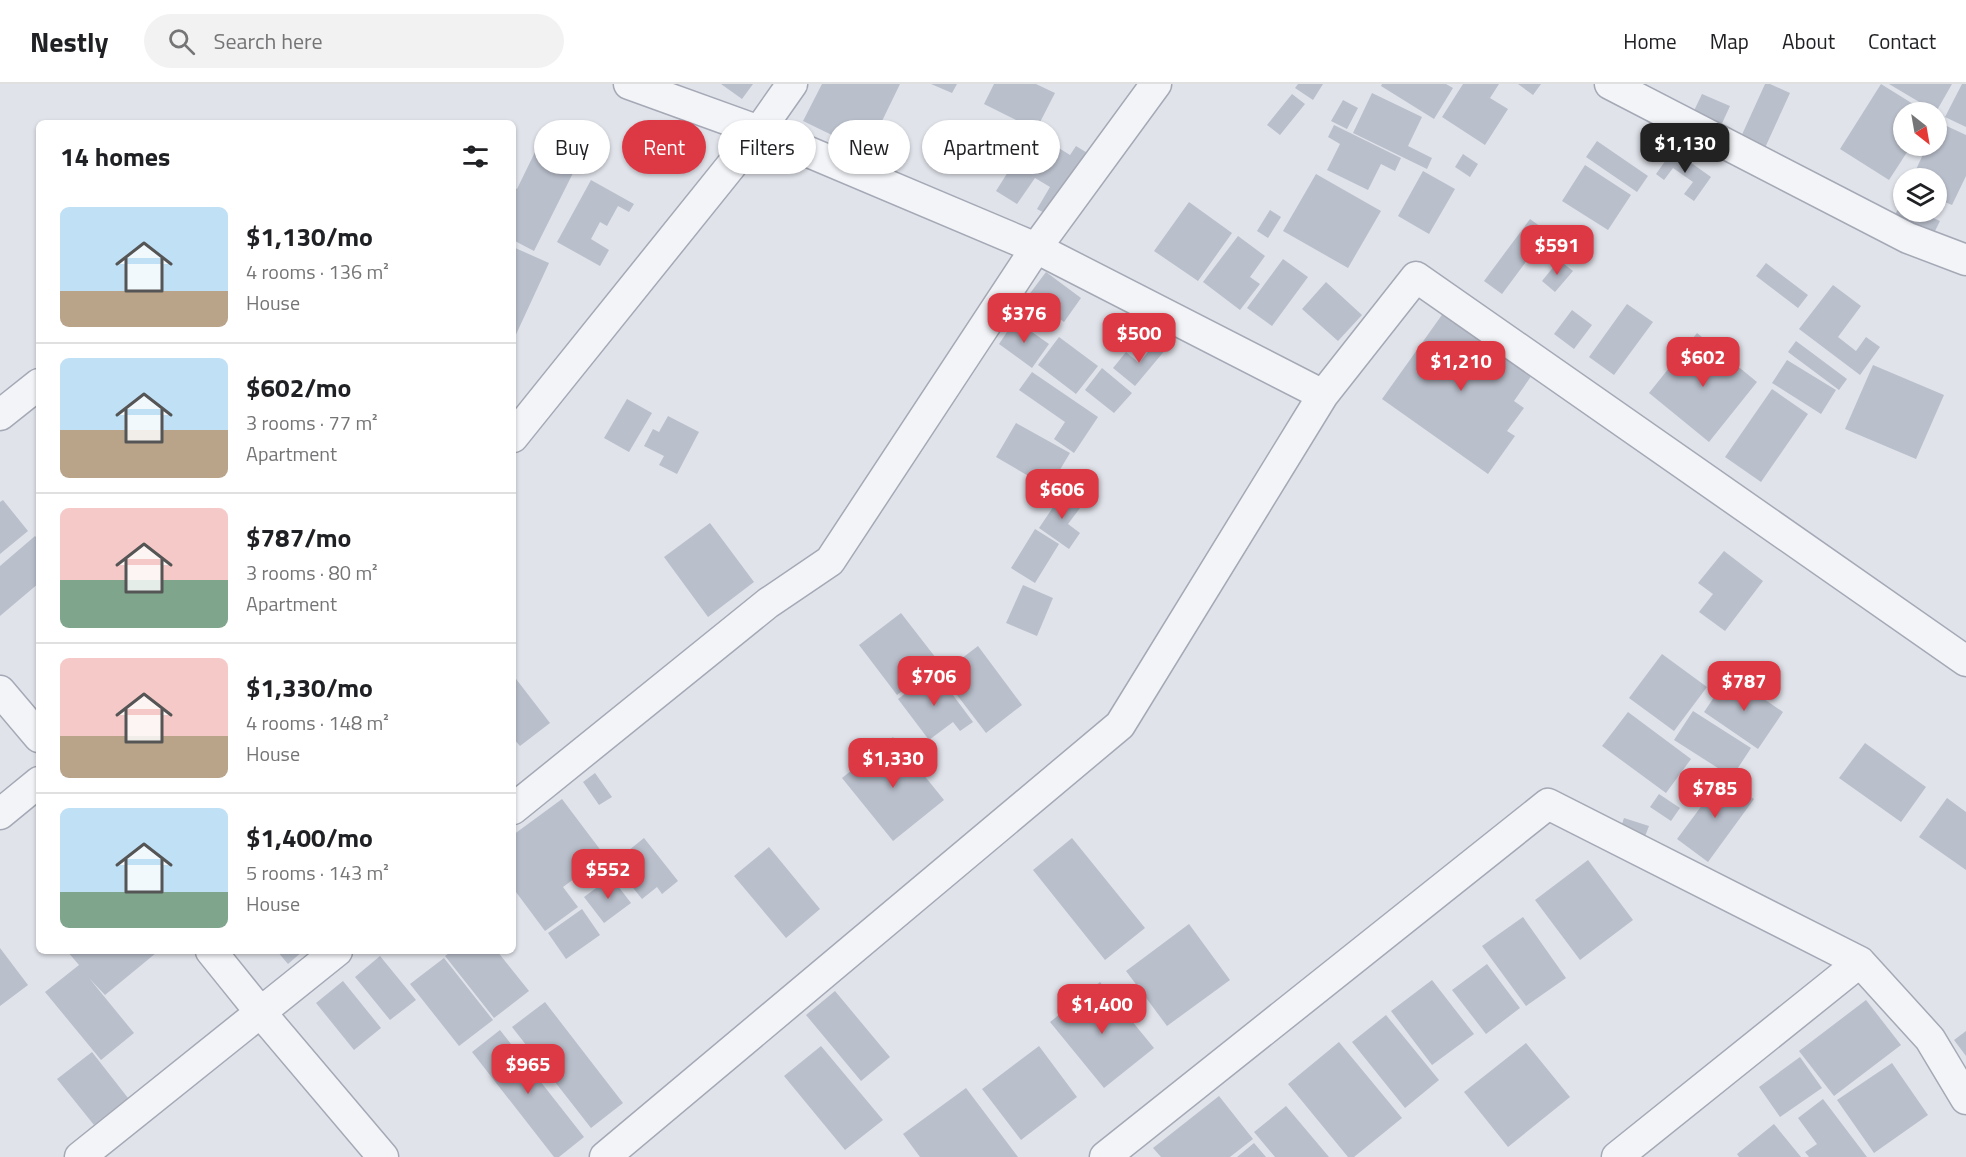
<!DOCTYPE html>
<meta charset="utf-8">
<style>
body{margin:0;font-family:"Titillium Web",sans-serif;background:#f2f2f2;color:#202124;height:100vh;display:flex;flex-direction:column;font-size:22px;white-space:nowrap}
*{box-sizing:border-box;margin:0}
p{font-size:20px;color:#757577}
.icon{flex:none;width:33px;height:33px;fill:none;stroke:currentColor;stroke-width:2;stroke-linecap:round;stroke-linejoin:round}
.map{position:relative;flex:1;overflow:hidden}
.side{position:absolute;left:36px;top:36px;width:480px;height:834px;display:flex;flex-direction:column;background:#fff;border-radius:9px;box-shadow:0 2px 4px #0004}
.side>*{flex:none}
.banner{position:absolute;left:534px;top:36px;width:570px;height:54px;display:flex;gap:12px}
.needle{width:39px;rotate:149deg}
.controls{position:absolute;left:1893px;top:18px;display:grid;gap:12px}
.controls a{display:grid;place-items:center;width:54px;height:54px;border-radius:50%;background:#fff;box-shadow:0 2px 4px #0004;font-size:30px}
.price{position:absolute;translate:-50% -51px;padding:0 14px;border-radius:12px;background:#dc3945;color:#fff;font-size:20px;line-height:39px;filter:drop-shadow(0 2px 3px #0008)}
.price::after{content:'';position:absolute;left:50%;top:36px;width:18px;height:14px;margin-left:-9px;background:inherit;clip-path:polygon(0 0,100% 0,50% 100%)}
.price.current{background:#222;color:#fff}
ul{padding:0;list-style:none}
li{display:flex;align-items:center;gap:18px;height:150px;padding:0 24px}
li+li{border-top:2px solid #e0e0e0}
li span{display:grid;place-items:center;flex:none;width:168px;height:120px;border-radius:9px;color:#555}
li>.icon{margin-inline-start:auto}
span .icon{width:72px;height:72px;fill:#fffc;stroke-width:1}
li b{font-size:26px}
h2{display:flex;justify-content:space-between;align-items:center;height:72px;padding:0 24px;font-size:26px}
.chip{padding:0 21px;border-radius:27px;background:#fff;box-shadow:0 2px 4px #0004;font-size:21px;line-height:54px}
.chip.current{background:#dc3945;color:#fff}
header{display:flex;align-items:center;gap:36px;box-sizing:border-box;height:84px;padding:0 30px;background:#fff;border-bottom:2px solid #e0e0e0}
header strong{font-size:28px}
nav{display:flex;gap:33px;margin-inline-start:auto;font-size:21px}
.search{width:420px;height:54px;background:#f2f2f2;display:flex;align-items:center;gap:15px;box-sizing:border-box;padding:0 21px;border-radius:33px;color:#757577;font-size:22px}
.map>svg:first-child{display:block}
.building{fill:#b9bfcb}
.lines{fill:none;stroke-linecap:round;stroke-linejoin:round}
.minor-casing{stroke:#a5a9b5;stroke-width:33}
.minor{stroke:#f3f4f8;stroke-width:30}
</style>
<header>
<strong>Nestly</strong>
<div class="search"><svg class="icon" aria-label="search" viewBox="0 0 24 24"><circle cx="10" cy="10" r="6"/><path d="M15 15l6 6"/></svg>Search here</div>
<nav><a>Home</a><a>Map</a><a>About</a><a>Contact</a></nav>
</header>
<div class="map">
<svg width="1966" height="1073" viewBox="0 0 1966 1073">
<rect width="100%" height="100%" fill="#e0e3ea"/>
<path class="building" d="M721 0H753L742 15Z
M822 0H900L867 68 803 37Z
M931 0H957L952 9Z
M994 0H1036L1055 9 1036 46 984 20Z
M1298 0H1323L1313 16 1295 4Z
M1382 0H1446L1453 4 1434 35 1381 2Z
M1463 0H1499L1490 14 1508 25 1485 61 1442 33Z
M1518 0H1541L1533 11Z
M1765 0H1770L1790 9 1764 66 1740 55Z
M1881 0 1926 28H1904V62H1911L1889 96 1840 65Z
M1889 0H1952L1936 28Z
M1962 0H1966V43L1945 33Z
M1372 9 1422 33 1408 62 1432 74 1427 85 1353 49Z
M1292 10 1305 20 1280 51 1267 41Z
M1702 10 1730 22 1719 46 1691 33Z
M1343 16 1358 24 1347 45 1331 37Z
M1938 38 1966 51V92L1952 121 1940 116 1936 122V94H1912L1927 62H1936V42Z
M1334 41 1401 74 1395 87 1381 80 1368 106 1327 86 1340 60 1328 53Z
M1033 48 1070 71 1076 62 1089 70 1050 132 1037 125 1050 103 1035 94 1017 120 996 107Z
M1597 57 1648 92 1637 108 1586 73Z
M536 66 575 85 534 167 513 156V103L517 105Z
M1673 66 1711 93 1694 117 1684 110 1693 98 1673 84 1664 96 1656 90Z
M1463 70 1478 80 1470 93 1455 83Z
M1585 81 1631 111 1608 146 1562 117Z
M1423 87 1455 105 1429 150 1398 132Z
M1316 90 1381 127 1348 184 1283 147Z
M591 96 634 120 629 128 618 122 607 142 600 138 591 155 609 166 600 182 557 158Z
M1904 113V128H1934L1931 133 1940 137 1931 155 1892 137Z
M1189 118 1232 149 1198 197 1154 167Z
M1270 126 1281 133 1268 154 1257 147Z
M1530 135 1548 148 1502 210 1484 197Z
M1238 152 1265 172 1250 193 1260 200 1240 226 1203 198Z
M513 163 549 179 513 257Z
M1283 175 1308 193 1272 242 1247 224Z
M1559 176 1573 187 1555 208 1542 197Z
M1766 179 1808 211 1798 224 1756 192Z
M1046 188 1081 214 1064 238 1028 212Z
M1326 198 1362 231 1338 257 1302 225Z
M1833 201 1861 222 1838 253 1856 267 1866 253 1880 263 1860 291 1799 245Z
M1627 220 1653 238 1614 291 1589 273Z
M1572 226 1592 241 1574 265 1554 250Z
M1444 228 1532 291 1514 317 1524 324 1507 347 1515 352 1488 390 1382 315Z
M1015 236 1049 260 1032 284 999 260Z
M1697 249 1757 298 1709 358 1649 309Z
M1059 253 1098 282 1076 310 1038 281Z
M1157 257 1166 265 1135 302 1113 284 1126 268 1139 279Z
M1796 257 1847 295 1839 306 1788 268Z
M1787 276 1836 306 1821 330 1772 299Z
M1873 281 1944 311 1916 375 1845 345Z
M1102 284 1132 309 1114 329 1085 306Z
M1032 288 1098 333 1074 369 1054 355 1065 338 1019 306Z
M1772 305 1808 330 1761 398 1725 373Z
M627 315 652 329 629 368 604 354Z
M668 332 699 348 677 390 659 381 664 372 644 362 653 345 659 348Z
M1016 339 1070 369 1049 404 996 373Z
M1064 407 1083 420 1068 440 1080 449 1069 465 1039 444Z
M3 416 28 447 0 470V418Z
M710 439 754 498 708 533 664 473Z
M1035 445 1059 460 1035 499 1011 484Z
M35 452 39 456V499L0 532V482Z
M1724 467 1763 497 1725 547 1699 528 1713 510 1698 499Z
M1023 501 1053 514 1037 552 1006 539Z
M901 529 939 578 897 611 859 561Z
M978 562 1022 621 986 649 941 590Z
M1662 570 1707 603 1674 647 1629 614Z
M935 587 973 638 960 647 953 638 929 656 898 615Z
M513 591 550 639 520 662 513 654Z
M1729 591 1783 628 1758 665 1704 628Z
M1693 627 1751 664 1732 693 1674 656Z
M1628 628 1691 675 1666 709 1602 662Z
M893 653 944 716 893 757 842 694Z
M1865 659 1926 703 1901 738 1839 694Z
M595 689 612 713 599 721 583 698Z
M1723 693 1754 715 1708 778 1677 755Z
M1659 710 1680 724 1671 737 1650 723Z
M1947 714 1966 728V786L1919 753Z
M562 715 605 772 563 803 578 823 545 847 513 804V751Z
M1624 734 1649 742 1644 755 1620 746Z
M644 754 678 797 662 810 657 803 642 815 613 779Z
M1072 754 1145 844 1105 876 1033 786Z
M769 763 820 825 786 854 734 792Z
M1588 776 1633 836 1580 876 1535 816Z
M611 793 631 819 604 839 584 813Z
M582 825 600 851 566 875 548 849Z
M1523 833 1566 894 1526 922 1482 862Z
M1189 840 1230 896 1167 942 1126 887Z
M0 864 28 901 0 922Z
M67 867H154L156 869 105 911 89 894 134 949 101 976 45 908 79 881Z
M277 867H303L288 880Z
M452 867H497L529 907 494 934 445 872Z
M380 872 416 916 390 936 355 893Z
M444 874 493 936 459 962 410 900Z
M1487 880 1520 924 1486 950 1452 906Z
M1432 896 1474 950 1432 981 1391 927Z
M343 897 381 944 354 966 316 919Z
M1100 898 1154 964 1104 1004 1050 938Z
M835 907 890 973 861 997 806 931Z
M1866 916 1901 961 1834 1012 1799 967Z
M545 918 623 1019 591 1044 512 943Z
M1386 931 1439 996 1405 1024 1352 958Z
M500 946 584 1053 559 1073H554L472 968Z
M1966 947V972L1954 956Z
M1339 958 1402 1034 1354 1073H1348L1288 1000Z
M1526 959 1570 1013 1508 1063 1464 1008Z
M821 962 883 1036 845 1066 784 992Z
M1039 962 1077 1013 1021 1056 982 1005Z
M92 968 128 1014 94 1041 57 995Z
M1800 973 1822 1004 1780 1033 1759 1003Z
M1892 979 1928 1031 1874 1069 1837 1016Z
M966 1004 1018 1073H920L903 1050Z
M1219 1012 1253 1055 1230 1073H1161L1153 1064Z
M1823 1015 1867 1073H1809L1805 1068 1817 1060 1798 1034Z
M1286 1022 1329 1073H1275L1254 1048Z
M1774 1040 1801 1073H1739L1737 1070Z
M1254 1059 1266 1073H1237Z"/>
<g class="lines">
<g class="minor-casing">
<path id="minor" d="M629 0 759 47 1036 164 1323 311
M1610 0 1908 154 1966 176
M0 331 39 300
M513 353 759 47 792 0
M0 607 39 653
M513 725 768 519 830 477 1036 164 1156 0
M0 730 39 698
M211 867 261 929 383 1073
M80 1073 337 867
M605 1073 1120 641 1323 311 1416 193 1966 577
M1105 1073 1548 720 1860 878 1930 955 1966 1015
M1617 1073 1860 878"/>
</g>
<use href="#minor" class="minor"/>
</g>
</svg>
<div class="controls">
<a><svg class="needle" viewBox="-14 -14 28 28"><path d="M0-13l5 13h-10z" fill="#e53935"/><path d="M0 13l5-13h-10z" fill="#757577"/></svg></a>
<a><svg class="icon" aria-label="layers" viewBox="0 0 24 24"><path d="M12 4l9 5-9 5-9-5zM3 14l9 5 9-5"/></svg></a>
</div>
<b class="price current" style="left:1685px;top:90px">$1,130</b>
<b class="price" style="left:1557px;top:192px">$591</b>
<b class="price" style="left:1024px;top:260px">$376</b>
<b class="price" style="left:1139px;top:280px">$500</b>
<b class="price" style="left:1703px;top:304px">$602</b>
<b class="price" style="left:1461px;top:308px">$1,210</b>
<b class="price" style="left:1062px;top:436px">$606</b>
<b class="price" style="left:934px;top:623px">$706</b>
<b class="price" style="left:1744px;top:628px">$787</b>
<b class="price" style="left:893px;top:705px">$1,330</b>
<b class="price" style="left:1715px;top:735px">$785</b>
<b class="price" style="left:608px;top:816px">$552</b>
<b class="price" style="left:1102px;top:951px">$1,400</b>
<b class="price" style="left:528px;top:1011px">$965</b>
<div class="banner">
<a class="chip">Buy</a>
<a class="chip current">Rent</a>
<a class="chip">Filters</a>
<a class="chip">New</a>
<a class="chip">Apartment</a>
</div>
<section class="side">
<h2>14 homes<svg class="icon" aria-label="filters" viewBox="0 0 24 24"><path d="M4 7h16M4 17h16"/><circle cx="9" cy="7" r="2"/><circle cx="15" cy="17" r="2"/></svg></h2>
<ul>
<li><span style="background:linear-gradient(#bfe0f5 70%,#b9a48a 0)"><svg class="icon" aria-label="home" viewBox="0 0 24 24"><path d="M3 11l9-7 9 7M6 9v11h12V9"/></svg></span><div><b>$1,130/mo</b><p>4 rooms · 136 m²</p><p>House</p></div></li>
<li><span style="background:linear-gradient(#bfe0f5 60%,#b9a48a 0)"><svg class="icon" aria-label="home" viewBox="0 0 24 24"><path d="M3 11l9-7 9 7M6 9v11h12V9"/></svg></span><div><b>$602/mo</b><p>3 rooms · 77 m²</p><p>Apartment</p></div></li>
<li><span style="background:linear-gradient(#f6c9c9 60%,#7fa58c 0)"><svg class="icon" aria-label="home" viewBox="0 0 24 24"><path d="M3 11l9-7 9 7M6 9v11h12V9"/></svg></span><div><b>$787/mo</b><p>3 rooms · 80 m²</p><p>Apartment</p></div></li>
<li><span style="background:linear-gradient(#f6c9c9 65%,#b9a48a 0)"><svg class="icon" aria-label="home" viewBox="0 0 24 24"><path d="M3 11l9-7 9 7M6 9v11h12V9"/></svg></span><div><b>$1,330/mo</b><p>4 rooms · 148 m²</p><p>House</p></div></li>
<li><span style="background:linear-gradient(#bfe0f5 70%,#7fa58c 0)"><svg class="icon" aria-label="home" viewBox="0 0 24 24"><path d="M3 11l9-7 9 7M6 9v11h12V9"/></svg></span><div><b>$1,400/mo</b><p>5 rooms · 143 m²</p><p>House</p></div></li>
</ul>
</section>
</div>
